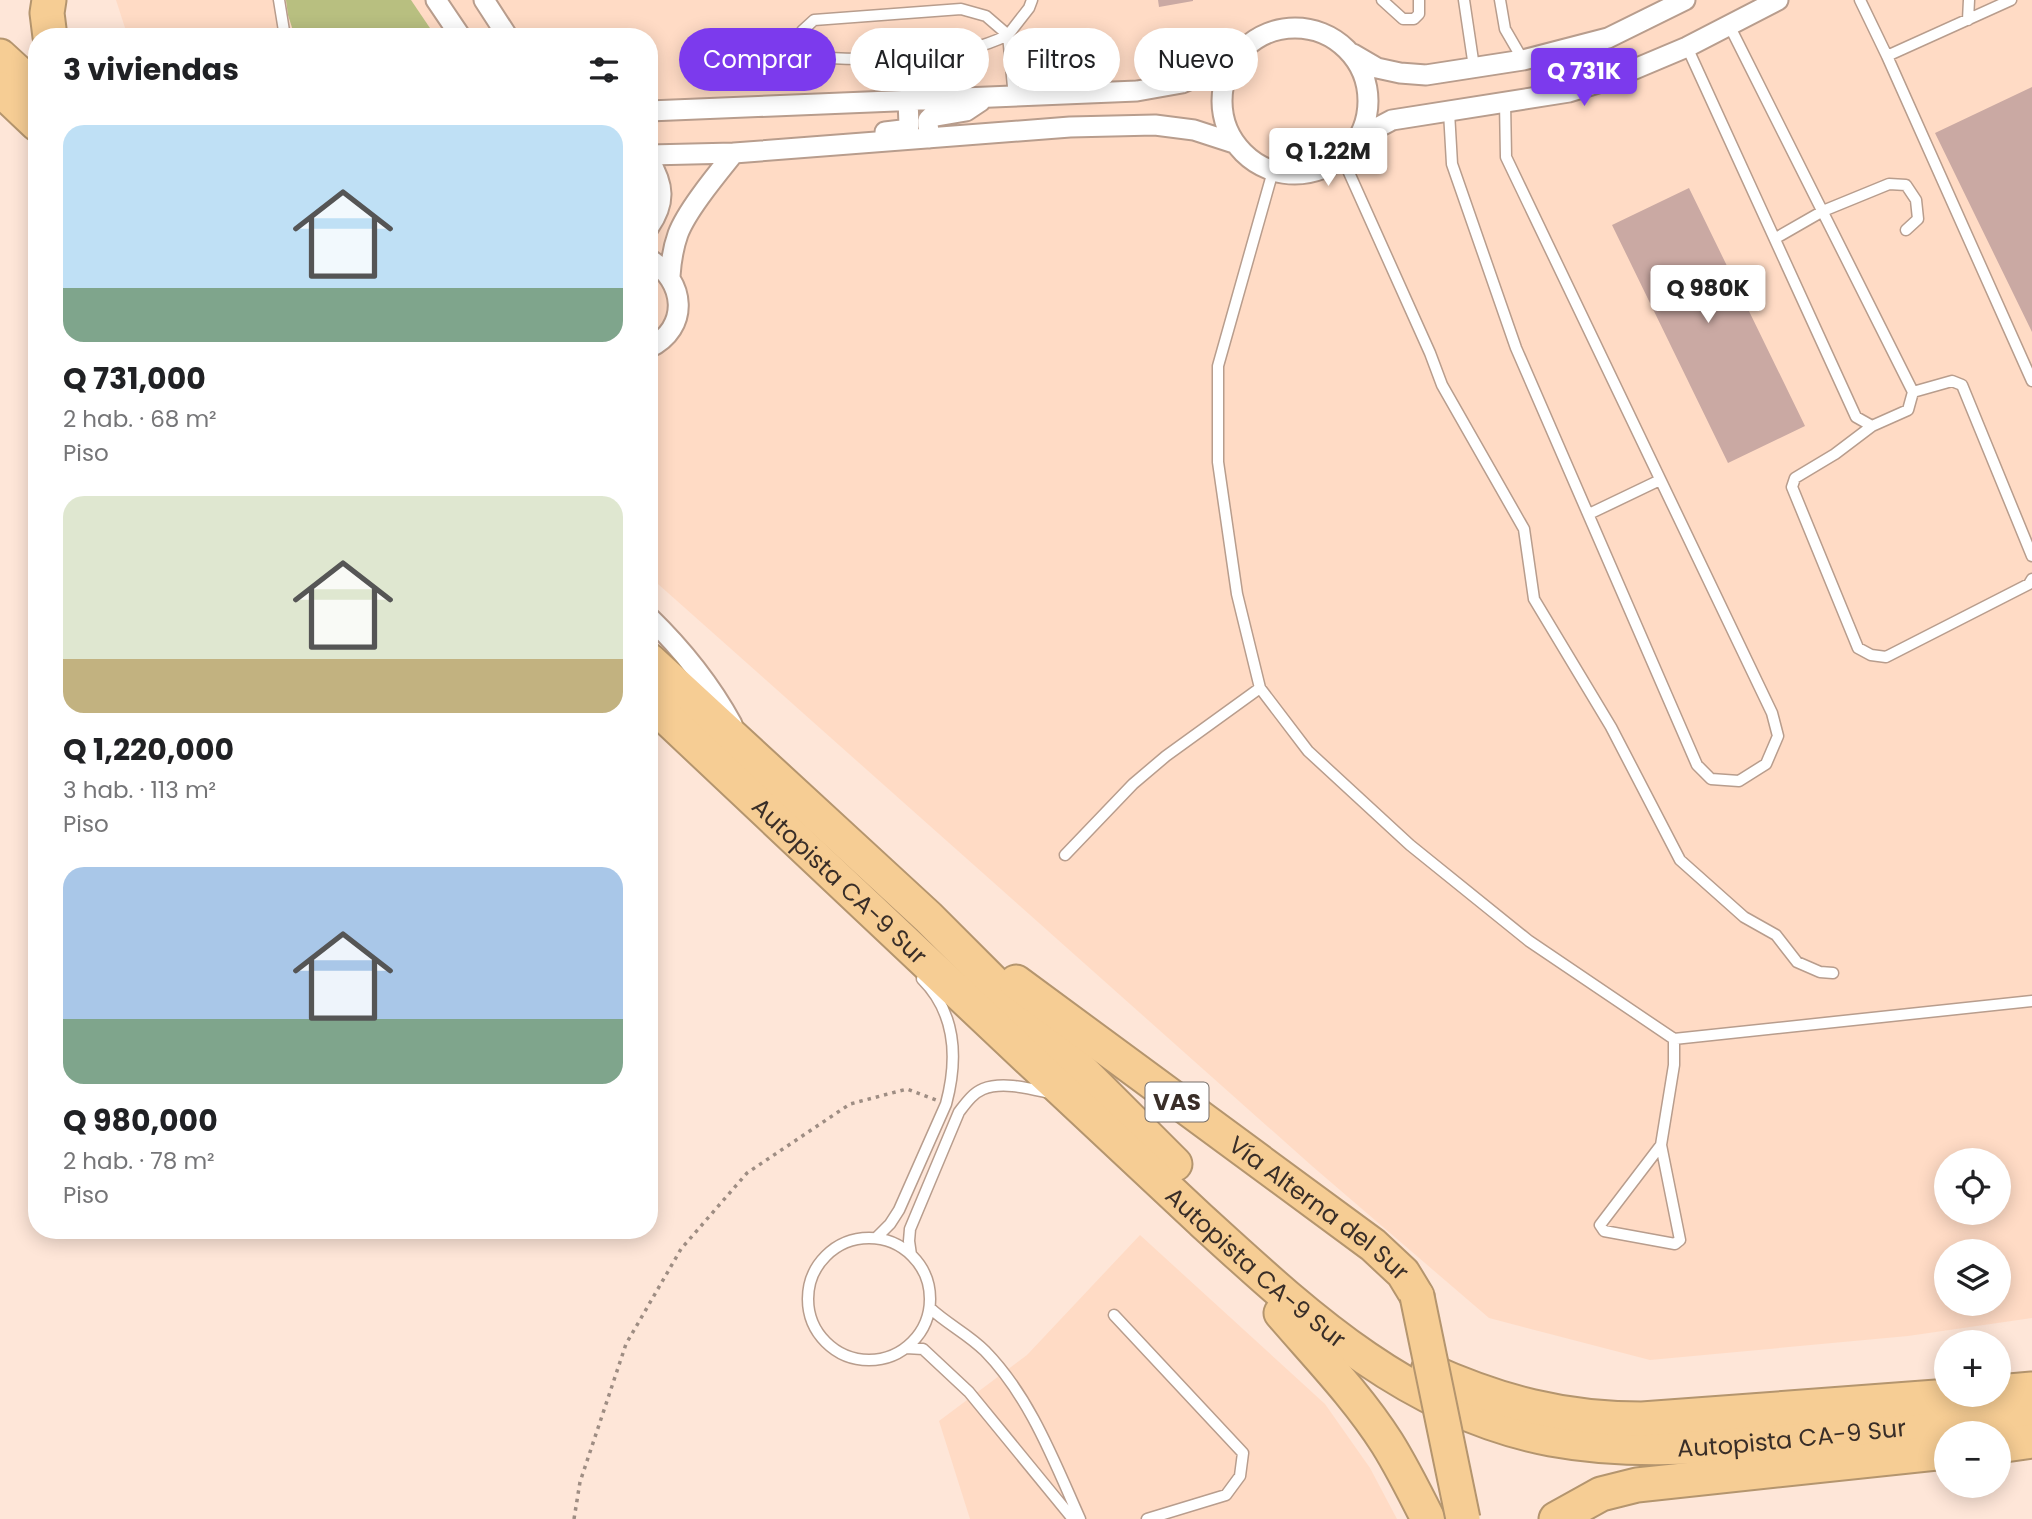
<!DOCTYPE html>
<html lang="es">
<meta charset="utf-8">
<style>
body{margin:0;font-family:Poppins,sans-serif;background:#f2f2f2;color:#202124;height:100vh;display:flex;flex-direction:column;font-size:26px;white-space:nowrap}
*{box-sizing:border-box;margin:0}
p{font-size:23px;color:#757577}
.icon{flex:none;width:38px;height:38px;fill:none;stroke:currentColor;stroke-width:2;stroke-linecap:round;stroke-linejoin:round}
.map{position:relative;flex:1;overflow:hidden}
.drawer{position:absolute;left:28px;top:28px;width:630px;height:1211px;display:flex;flex-direction:column;background:#fff;border-radius:28px;box-shadow:0 4px 18px #0003}
.drawer>*{flex:none}
.guide{position:absolute;left:679px;top:28px;width:665px;height:63px;display:flex;gap:14px}
.buttons{position:absolute;left:1934px;top:1148px;display:grid;gap:14px}
.buttons a{display:grid;place-items:center;width:77px;height:77px;border-radius:50%;background:#fff;box-shadow:0 4px 18px #0003;font-size:35px}
.price{position:absolute;translate:-50% -60px;padding:0 16px;border-radius:7px;background:#fff;color:#222;font-size:23px;line-height:46px;filter:drop-shadow(0 2px 4px #0008)}
.price::after{content:'';position:absolute;left:50%;top:42px;width:21px;height:16px;margin-left:-10px;background:inherit;clip-path:polygon(0 0,100% 0,50% 100%)}
.price.selected{background:#7c3aed;color:#fff}
ul{padding:0;list-style:none}
li{display:grid;align-content:center;gap:14px;height:371px;padding:0 35px}
li span{display:grid;place-items:center;height:217px;border-radius:21px;color:#555}
li>.icon{margin-inline-start:auto}
span .icon{width:126px;height:126px;fill:#fffc;stroke-width:1}
li b{font-size:30px}
h2{display:flex;justify-content:space-between;align-items:center;height:84px;padding:0 35px;font-size:30px}
.tag{padding:0 24px;border-radius:32px;background:#fff;box-shadow:0 4px 18px #0003;font-size:24px;line-height:63px}
.tag.selected{background:#7c3aed;color:#fff}
.map>svg:first-child{display:block}
.built{fill:#ffdbc5;fill-rule:evenodd}
.green{fill:#b8bf80}
.building{fill:#caa9a3}
.lines{fill:none;stroke-linecap:round;stroke-linejoin:round}
.lane-casing{stroke:#b89d8d;stroke-width:13}
.street-casing{stroke:#b89d8d;stroke-width:23}
.highway-casing{stroke:#b4956e;stroke-width:37}
.path{stroke:#9e8d83;stroke-width:3.5;stroke-dasharray:3.5 5;stroke-linecap:butt}
.lane{stroke:#fff;stroke-width:10}
.street{stroke:#fff;stroke-width:19}
.highway{stroke:#f6cd94;stroke-width:33}
.highway-bridge-casing{stroke:#b4956e;stroke-width:37;stroke-linecap:butt}
.highway-bridge{stroke:#f6cd94;stroke-width:33}
.labels{text-anchor:middle;dominant-baseline:central;stroke-width:6;stroke-linejoin:round;paint-order:stroke}
.shield{fill:#fff;stroke:#746d68;stroke-width:2}
.shield-label{font-size:23px;font-weight:bold;fill:#392e28}
.street-label{font-size:24px;fill:#392e28;stroke:#fff}
</style>
<div class="map">
<svg width="2032" height="1519" viewBox="0 0 2032 1519">
<rect width="100%" height="100%" fill="#fee6d8"/>
<path class="built" d="M116 0H2032V1318L1908 1336 1650 1360 1489 1318 1312 1166 649 576V37H128ZM1946 1160H1998V1213H1946ZM1946 1251H1998V1304H1946Z
M1140 1235 1325 1404 1370 1468 1397 1519H970L939 1421 1027 1355Z"/>
<path class="green" d="M286 0H411L436 37H295L288 15Z"/>
<path class="building" d="M1158 0H1193V1L1159 7Z
M2032 87V332L1935 133Z
M1689 188 1805 426 1728 463 1612 225Z"/>
<g class="lines">
<g class="lane-casing">
<path id="lane" d="M279 0 285 37
M1382 0 1403 19H1414L1419 14V0
M1464 0 1474 67
M1500 0 1505 29 1523 60
M1860 0 1887 56 2032 381
M1968 20 1969 0
M1687 47 1856 417 1872 426 1908 410 1913 392 1729 25
M1887 56 2011 0
M1014 97 1008 35C951 63 876 61 813 57L803 45 802 31 814 20 961 9 986 16 1008 35 1029 8 1032 0
M1449 112 1452 164 1516 348 1697 765 1711 779 1739 781 1766 764 1778 736 1772 713 1506 157 1505 102
M1342 157 1430 353 1442 385 1524 529 1534 599 1611 727 1680 860 1744 917 1776 935 1797 962 1820 972 1833 973
M1273 171 1218 366V462L1237 594 1260 688 1308 751 1410 845 1529 941 1674 1039V1065L1661 1145 1680 1240 1675 1244 1604 1231 1600 1225 1661 1145
M1776 238 1823 211 1889 184 1906 185 1916 200 1918 219 1906 230
M1913 392 1952 381 1962 385 2032 556
M1872 426 1835 454 1795 478 1792 487 1858 648 1871 655 1886 657 2029 584 2032 579
M1589 514 1660 480
M1065 855 1133 784 1166 756 1260 688
M1674 1039 2032 1001
M876 1238 890 1224 899 1210 946 1104C958 1059 956 1013 922 979
M808 1299a61 61 0 1 1 122 0a61 61 0 1 1-122 0Z
M911 1255 909 1241 910 1229 959 1112C966 1103 973 1093 983 1089 1003 1081 1031 1089 1050 1093
M930 1308C947 1324 968 1334 985 1351 1030 1397 1054 1461 1080 1519
M1114 1315 1243 1453 1240 1476 1226 1495 1147 1519
M906 1348 923 1349 969 1392 1073 1519"/>
</g>
<g class="street-casing">
<path id="street" d="M436 0 461 37
M484 0 508 37
M1222 101a73 73 0 1 1 146 0a73 73 0 1 1-146 0Z
M1353 54 1377 68 1400 73 1426 75 1523 60 1608 38 1685 0
M649 111 1137 91 1182 83 1198 76 1244 48
M885 132 902 130 909 126 908 99
M929 138 928 120 931 117 966 111 981 101
M1358 138 1392 120 1569 92 1611 79 1687 47 1778 0
M649 155 734 153 1070 127 1155 125 1194 130 1234 143
M649 160C664 185 666 202 649 227
M649 259C686 281 690 328 649 348
M670 276C671 261 673 248 678 234 687 210 718 173 734 153
M649 617C682 649 710 684 732 724"/>
</g>
<g class="highway-casing">
<g id="highway">
<path d="M49 0 47 13 50 37"/>
<path d="M0 56 37 90"/>
<path d="M0 89 37 124"/>
<path d="M649 660 928 917 1175 1164"/>
<path id="s1" d="M649 701C777 821 904 941 1031 1061 1088 1115 1145 1168 1202 1221 1305 1315 1408 1412 1551 1439 1643 1456 1732 1445 1825 1435 1894 1428 1963 1422 2032 1413"/>
<path id="s2" d="M1016 982 1373 1245 1403 1273 1417 1296"/>
<path d="M1281 1313C1317 1355 1357 1396 1387 1443 1402 1467 1415 1493 1428 1519"/>
<path d="M1428 1370C1499 1402 1563 1419 1642 1419L1963 1395"/>
<path d="M1998 1392 2032 1389"/>
<path d="M1998 1446 2032 1441"/>
<path d="M1556 1519 1601 1494 1637 1485 1946 1452"/>
</g>
</g>
<path class="path" d="M574 1519 580 1482 626 1344 681 1249 747 1173 850 1104 907 1089 936 1100"/>
<use href="#lane" class="lane"/>
<use href="#street" class="street"/>
<use href="#highway" class="highway"/>
<g class="highway-bridge-casing">
<path id="highway-bridge" d="M1417 1296 1463 1519"/>
</g>
<use href="#highway-bridge" class="highway-bridge"/>
</g>
<g class="labels">
<rect class="shield" x="1145.5" y="1082.5" width="63" height="39" rx="5"/>
<g class="shield-label">
<text x="1177" y="1102">VAS</text>
</g>
<g class="street-label">
<text stroke="none"><textPath href="#s1" startOffset="262">Autopista CA-9 Sur</textPath></text>
<text stroke="none"><textPath href="#s2" startOffset="378">Vía Alterna del Sur</textPath></text>
<text stroke="none"><textPath href="#s1" startOffset="830">Autopista CA-9 Sur</textPath></text>
<text stroke="none"><textPath href="#s1" startOffset="1418">Autopista CA-9 Sur</textPath></text>
</g>
</g>
</svg>
<div class="buttons">
<a><svg class="icon" aria-label="locate" viewBox="0 0 24 24"><circle cx="12" cy="12" r="6"/><path d="M12 2v4M12 18v4M2 12h4M18 12h4"/></svg></a>
<a><svg class="icon" aria-label="layers" viewBox="0 0 24 24"><path d="M12 4l9 5-9 5-9-5zM3 14l9 5 9-5"/></svg></a>
<a>+</a>
<a>−</a>
</div>
<b class="price selected" style="left:1584px;top:108px">Q 731K</b>
<b class="price" style="left:1328px;top:188px">Q 1.22M</b>
<b class="price" style="left:1708px;top:325px">Q 980K</b>
<div class="guide">
<a class="tag selected">Comprar</a>
<a class="tag">Alquilar</a>
<a class="tag">Filtros</a>
<a class="tag">Nuevo</a>
</div>
<section class="drawer">
<h2>3 viviendas<svg class="icon" aria-label="filters" viewBox="0 0 24 24"><path d="M4 7h16M4 17h16"/><circle cx="9" cy="7" r="2"/><circle cx="15" cy="17" r="2"/></svg></h2>
<ul>
<li><span style="background:linear-gradient(#bfe0f5 75%,#7fa58c 0)"><svg class="icon" aria-label="home" viewBox="0 0 24 24"><path d="M3 11l9-7 9 7M6 9v11h12V9"/></svg></span><div><b>Q 731,000</b><p>2 hab. · 68 m²</p><p>Piso</p></div></li>
<li><span style="background:linear-gradient(#dfe7d0 75%,#c2b280 0)"><svg class="icon" aria-label="home" viewBox="0 0 24 24"><path d="M3 11l9-7 9 7M6 9v11h12V9"/></svg></span><div><b>Q 1,220,000</b><p>3 hab. · 113 m²</p><p>Piso</p></div></li>
<li><span style="background:linear-gradient(#a9c7e8 70%,#7fa58c 0)"><svg class="icon" aria-label="home" viewBox="0 0 24 24"><path d="M3 11l9-7 9 7M6 9v11h12V9"/></svg></span><div><b>Q 980,000</b><p>2 hab. · 78 m²</p><p>Piso</p></div></li>
</ul>
</section>
</div>
